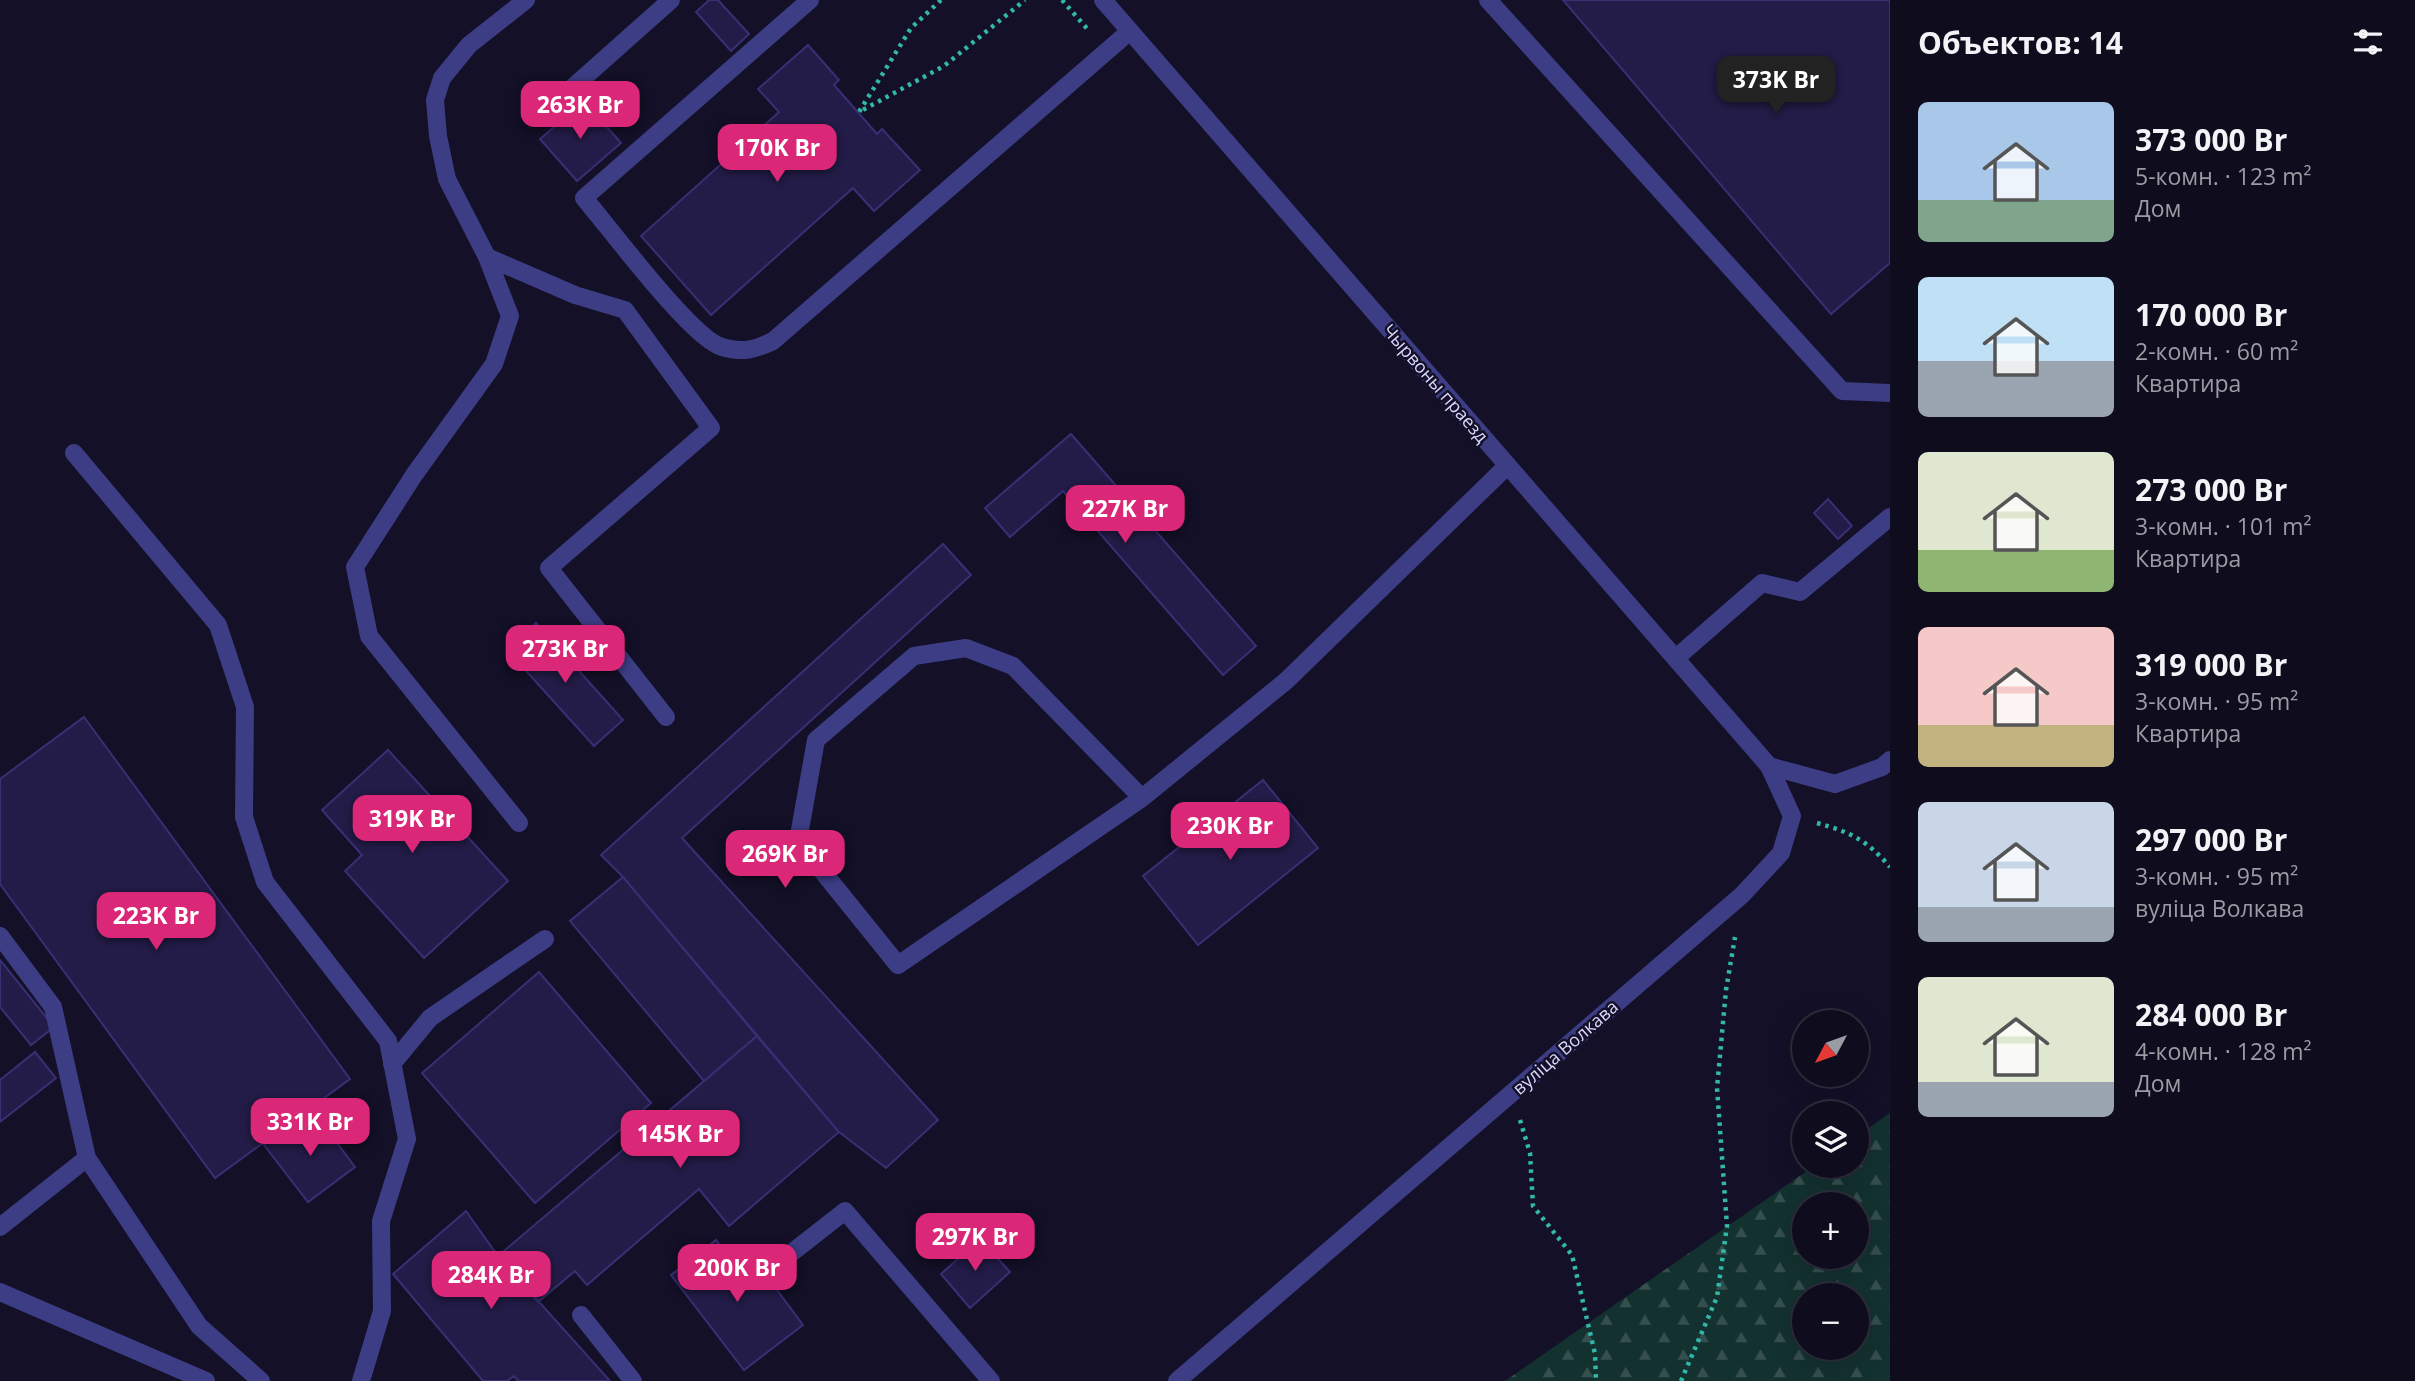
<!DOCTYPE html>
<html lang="ru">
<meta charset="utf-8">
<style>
body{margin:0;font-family:"Open Sans",sans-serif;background:#171526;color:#f1f3f6;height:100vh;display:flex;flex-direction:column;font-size:26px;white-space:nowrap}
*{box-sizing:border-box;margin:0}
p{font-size:23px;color:#9b9ba4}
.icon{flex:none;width:38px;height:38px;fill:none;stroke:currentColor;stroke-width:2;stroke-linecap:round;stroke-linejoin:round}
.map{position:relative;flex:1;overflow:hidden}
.sheet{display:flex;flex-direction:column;background:#0e0c1d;width:525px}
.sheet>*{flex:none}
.needle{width:46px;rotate:229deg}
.controls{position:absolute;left:1792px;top:1010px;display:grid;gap:14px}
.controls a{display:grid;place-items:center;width:77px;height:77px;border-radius:50%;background:#0e0c1d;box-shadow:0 7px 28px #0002,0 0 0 2px #2e2c3b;font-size:35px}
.price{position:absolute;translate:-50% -60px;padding:0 16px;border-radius:14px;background:#db2777;color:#fff;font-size:23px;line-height:46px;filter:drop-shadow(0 2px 4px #0008)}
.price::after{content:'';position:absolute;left:50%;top:42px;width:21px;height:16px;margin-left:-10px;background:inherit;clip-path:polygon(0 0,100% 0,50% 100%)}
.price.selected{background:#222;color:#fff}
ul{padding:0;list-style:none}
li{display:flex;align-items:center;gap:21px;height:175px;padding:0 28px}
li span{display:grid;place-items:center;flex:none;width:196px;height:140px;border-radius:10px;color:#555}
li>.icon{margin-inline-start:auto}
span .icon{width:84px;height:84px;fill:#fffc;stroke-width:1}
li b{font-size:30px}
h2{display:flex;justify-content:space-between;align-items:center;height:84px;padding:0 28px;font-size:30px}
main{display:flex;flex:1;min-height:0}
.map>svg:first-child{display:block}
.forest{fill:url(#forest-firs);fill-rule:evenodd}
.building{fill:#231c48;stroke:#392f74;stroke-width:2}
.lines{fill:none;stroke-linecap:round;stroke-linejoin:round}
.path{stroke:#32b8a9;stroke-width:4.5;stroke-dasharray:3.5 5;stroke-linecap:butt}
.service{stroke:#3c3d85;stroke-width:18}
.minor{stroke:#3c3d85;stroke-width:18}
.tertiary{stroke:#3c3d85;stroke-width:18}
.labels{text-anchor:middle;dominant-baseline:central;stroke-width:5;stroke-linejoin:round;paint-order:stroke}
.street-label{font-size:18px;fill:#dad7fe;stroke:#131027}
</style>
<main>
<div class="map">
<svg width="1890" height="1381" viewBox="0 0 1890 1381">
<defs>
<pattern id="forest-firs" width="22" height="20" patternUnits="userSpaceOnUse" patternTransform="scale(1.75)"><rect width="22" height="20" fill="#13312f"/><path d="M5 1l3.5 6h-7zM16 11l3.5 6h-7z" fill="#354e4e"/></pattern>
</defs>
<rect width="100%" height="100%" fill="#131027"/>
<path class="forest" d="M1890 1113V1381H1505L1814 1166H1857V1136ZM1804 1204H1857V1256H1804ZM1804 1295H1857V1348H1804Z"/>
<path class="building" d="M709 0H718L749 34 731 51 696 12Z
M1563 0H1890V263L1831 314Z
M808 45 839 80 834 85 877 134 882 129 920 170 874 211 853 188 711 315 641 236 779 112 758 89Z
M584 101 621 143 577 181 540 139Z
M1071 434 1256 646 1223 675 1063 491 1010 537 985 508Z
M1828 499 1852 526 1838 539 1814 513Z
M943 544 971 575 682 838 938 1120 886 1168 839 1132 623 877 601 855Z
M536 623 623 720 594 746 507 650Z
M84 717 350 1079 215 1178 0 884V779Z
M388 750 508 881 424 958 345 871 362 855 322 810Z
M1263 780 1318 848 1198 945 1143 876Z
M623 877 757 1036 704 1081 570 921Z
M0 960 54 1027 31 1045 0 1007Z
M539 972 651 1103 535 1203 422 1073Z
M757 1036 839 1132 729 1226 699 1189 587 1285 575 1271 538 1302 498 1256Z
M35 1052 56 1078 0 1122V1080Z
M317 1116 355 1167 308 1202 264 1145 290 1125 295 1133Z
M466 1211 498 1256 610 1381H518L514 1376 507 1381H483L393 1274Z
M980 1239 1010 1272 970 1308 941 1274Z
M716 1240 743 1274 757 1263 803 1325 744 1370 671 1275Z"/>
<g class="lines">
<path class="path" d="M941 0 911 28 859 112 944 66 1025 0
M1062 0 1090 32
M1817 823C1850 832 1867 840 1890 867
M1520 1120 1530 1153 1533 1206 1572 1255 1595 1354 1596 1381
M1681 1381 1717 1297 1727 1226 1717 1088 1726 990 1735 937"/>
<path class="service" d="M526 0 469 45 442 78 435 100 438 136 447 179 487 257 575 295 625 310 711 428 549 568 666 717
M810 0 584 198C609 227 692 339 722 347 743 353 754 350 773 341L1130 31
M1488 0 1842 391 1890 393
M553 105 671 0
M487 257 510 316 494 364 414 475 355 567 369 636 519 823
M74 453 218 625 245 707 244 817 265 882 388 1041 407 1139 381 1221 382 1311 361 1381
M1676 658 1762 583 1800 592 1890 517
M1142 798 1013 666 966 648 914 656 816 740 798 841 898 965 1142 798 1286 681 1507 466
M0 936 53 1007 87 1158 199 1326 261 1381
M392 1064 430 1018 545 939
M776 1265 845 1211 991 1381
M0 1292 206 1381
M581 1315 633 1381"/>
<path class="minor" d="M0 1227 87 1158"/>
<path class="tertiary" d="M1103 0 1769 766 1792 816 1781 853 1742 895 1177 1381
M1769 766 1835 784 1882 767 1890 760"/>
</g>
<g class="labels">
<g class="street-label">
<text transform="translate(1436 383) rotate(49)">Чырвоны праезд</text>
<text transform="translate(1565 1047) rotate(-41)">вуліца Волкава</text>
</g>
</g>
</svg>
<div class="controls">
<a><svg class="needle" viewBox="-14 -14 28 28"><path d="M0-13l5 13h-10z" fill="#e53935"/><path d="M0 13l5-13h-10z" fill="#9b9ba4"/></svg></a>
<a><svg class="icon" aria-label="layers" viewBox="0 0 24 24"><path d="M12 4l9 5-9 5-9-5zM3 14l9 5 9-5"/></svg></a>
<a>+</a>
<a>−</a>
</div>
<b class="price selected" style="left:1776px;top:116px">373K Br</b>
<b class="price" style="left:580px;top:141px">263K Br</b>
<b class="price" style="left:777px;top:184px">170K Br</b>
<b class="price" style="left:1125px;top:545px">227K Br</b>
<b class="price" style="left:565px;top:685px">273K Br</b>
<b class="price" style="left:412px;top:855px">319K Br</b>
<b class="price" style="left:1230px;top:862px">230K Br</b>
<b class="price" style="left:785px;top:890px">269K Br</b>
<b class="price" style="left:156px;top:952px">223K Br</b>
<b class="price" style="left:310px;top:1158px">331K Br</b>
<b class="price" style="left:680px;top:1170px">145K Br</b>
<b class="price" style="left:975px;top:1273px">297K Br</b>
<b class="price" style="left:737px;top:1304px">200K Br</b>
<b class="price" style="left:491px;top:1311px">284K Br</b>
</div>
<section class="sheet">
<h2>Объектов: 14<svg class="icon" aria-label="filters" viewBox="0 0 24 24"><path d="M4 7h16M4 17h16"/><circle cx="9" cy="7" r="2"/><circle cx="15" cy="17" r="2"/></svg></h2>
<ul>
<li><span style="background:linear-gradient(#a9c7e8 70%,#7fa58c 0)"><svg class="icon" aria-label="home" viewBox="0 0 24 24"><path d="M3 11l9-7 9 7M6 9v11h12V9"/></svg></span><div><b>373 000 Br</b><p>5-комн. · 123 m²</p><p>Дом</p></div></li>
<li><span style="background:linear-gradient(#bfe0f5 60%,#9aa5b1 0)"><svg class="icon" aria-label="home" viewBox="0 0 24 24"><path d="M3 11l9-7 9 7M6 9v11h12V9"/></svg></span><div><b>170 000 Br</b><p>2-комн. · 60 m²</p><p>Квартира</p></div></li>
<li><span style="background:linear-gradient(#dfe7d0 70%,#8fb573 0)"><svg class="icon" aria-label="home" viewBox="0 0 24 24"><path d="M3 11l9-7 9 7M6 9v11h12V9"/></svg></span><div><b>273 000 Br</b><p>3-комн. · 101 m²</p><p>Квартира</p></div></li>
<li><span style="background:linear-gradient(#f6c9c9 70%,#c2b280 0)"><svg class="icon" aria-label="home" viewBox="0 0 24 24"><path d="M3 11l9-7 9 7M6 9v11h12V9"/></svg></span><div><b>319 000 Br</b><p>3-комн. · 95 m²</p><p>Квартира</p></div></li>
<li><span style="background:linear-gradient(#c9d6e8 75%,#9aa5b1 0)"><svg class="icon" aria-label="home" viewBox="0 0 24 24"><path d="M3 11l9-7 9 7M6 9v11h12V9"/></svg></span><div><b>297 000 Br</b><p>3-комн. · 95 m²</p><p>вуліца Волкава</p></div></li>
<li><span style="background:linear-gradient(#dfe7d0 75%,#9aa5b1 0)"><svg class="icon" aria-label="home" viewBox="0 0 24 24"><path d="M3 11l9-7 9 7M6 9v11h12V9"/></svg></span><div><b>284 000 Br</b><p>4-комн. · 128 m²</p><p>Дом</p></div></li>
</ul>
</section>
</main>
